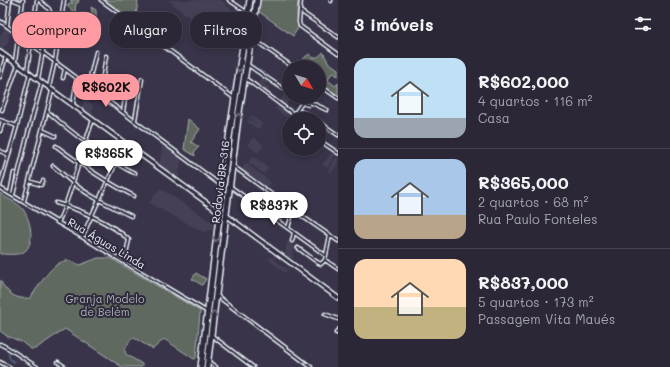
<!DOCTYPE html>
<html lang="pt">
<meta charset="utf-8">
<style>
body{margin:0;font-family:Mali,sans-serif;background:#373342;color:#f1f3f6;height:100vh;display:flex;flex-direction:column;font-size:15px;white-space:nowrap}
*{box-sizing:border-box;margin:0}
p{font-size:13px;color:#a6a5ad}
.icon{flex:none;width:22px;height:22px;fill:none;stroke:currentColor;stroke-width:2;stroke-linecap:round;stroke-linejoin:round}
.map{position:relative;flex:1;overflow:hidden}
.panel{display:flex;flex-direction:column;background:#2b2737;width:332px}
.panel>*{flex:none}
.guide{position:absolute;left:12px;top:12px;width:266px;height:36px;display:flex;gap:8px}
.needle{width:26px;rotate:128deg}
.fabs{position:absolute;left:282px;top:60px;display:grid;gap:8px}
.fabs a{display:grid;place-items:center;width:44px;height:44px;border-radius:50%;background:#2b2737;box-shadow:0 2px 6px #0003,0 0 0 1px #474452;font-size:20px}
.price{position:absolute;translate:-50% -34px;padding:0 9px;border-radius:14px;background:#fff;color:#222;font-size:13px;line-height:26px;filter:drop-shadow(0 1px 2px #0008)}
.price::after{content:'';position:absolute;left:50%;top:24px;width:12px;height:9px;margin-left:-6px;background:inherit;clip-path:polygon(0 0,100% 0,50% 100%)}
.price.current{background:#ff9aa2;color:#111}
ul{padding:0;list-style:none}
li{display:flex;align-items:center;gap:12px;height:100px;padding:0 16px}
li+li{border-top:1px solid #474452}
li span{display:grid;place-items:center;flex:none;width:112px;height:80px;border-radius:12px;color:#555}
li>.icon{margin-inline-start:auto}
span .icon{width:48px;height:48px;fill:#fffc;stroke-width:1}
li b{font-size:17px}
h2{display:flex;justify-content:space-between;align-items:center;height:48px;padding:0 16px;font-size:17px}
.chip{padding:0 14px;border-radius:16px;background:#2b2737;box-shadow:0 2px 6px #0003,0 0 0 1px #474452;font-size:14px;line-height:36px}
.chip.current{background:#ff9aa2;color:#111}
main{display:flex;flex:1;min-height:0}
.map>svg:first-child{display:block}
.built{fill:#453f57}
.green{fill:#60695e;stroke:#a4adab}
.lines{fill:none;stroke-linecap:round;stroke-linejoin:round}
.canal{stroke:#4e5e78;stroke-width:2}
.street-casing{stroke:#e8f1f8;stroke-width:5}
.secondary-casing{stroke:#e8f1f8;stroke-width:6}
.highway-casing{stroke:#e8f1f8;stroke-width:8}
.street{stroke:#2f2a3d;stroke-width:2}
.secondary{stroke:#2f2a3d;stroke-width:3}
.highway{stroke:#2f2a3d;stroke-width:5}
.oneway{stroke:#70707e}
.labels{text-anchor:middle;dominant-baseline:central;stroke-width:4;stroke-linejoin:round;paint-order:stroke}
.street-label{font-size:11px;fill:#e8f1f8;stroke:#2f2a3d}
.park-label{font-size:11px;fill:#abb4b3;stroke:#2f2a3d}
</style>
<main>
<div class="map">
<svg width="338" height="367" viewBox="0 0 338 367">
<rect width="100%" height="100%" fill="#393449"/>
<filter id="ink" filterUnits="userSpaceOnUse"><feTurbulence type="fractalNoise" baseFrequency=".025" numOctaves="2"/><feDisplacementMap in="SourceGraphic" scale="8" xChannelSelector="R" yChannelSelector="G"/><feConvolveMatrix kernelMatrix="1 2 1 2 8 2 1 2 1" color-interpolation-filters="sRGB"/></filter>
<g filter="url(#ink)">
<path class="built" d="M168 0H221L238 15 245 30 227 48Z
M6 27 11 30 8 44H7L6 46H5L1 51 0 50V35Z
M263 77 268 81 266 84 263 83 270 88 268 92 266 91V90L265 91 264 89 265 86 263 89 258 85Z
M285 93 289 95V98L290 99 286 105 280 101Z
M84 98 93 105 92 117 82 109Z
M278 104 289 113 286 117 275 109 278 105Z
M252 116 263 124 258 129 247 122 249 119 256 123 249 117Z
M253 137 264 145 258 153 247 145Z
M163 143 182 157 178 180 159 166Z
M332 152 336 154 327 168 322 165Z
M253 156 269 168 264 174 248 162Z
M337 156 338 164 331 173 328 170Z
M246 163 271 182 266 188 241 169Z
M160 188 215 224V229L203 232 149 203Z
M288 241 298 249 297 251H293V258H290V261L285 257 286 245Z
M276 253 278 255 274 259 286 269 290 266 285 273 268 259 270 257 272 258Z"/>
<path class="green" d="M70 0H79L78 3H76L75 12 80 13 81 17 76 22H74L75 17 71 15 73 11 66 5H68L69 3H73Z
M105 0H138L135 23Z
M259 0H298L297 14 298 28 293 36 258 11Z
M91 7 96 10V18L93 34 88 33 91 22 87 17 89 14 91 15 92 11Z
M323 52 328 62 338 69V77L334 73 331 74 328 80 335 86 338 83V96L322 85 323 80 319 76V67L302 66C302 59 304 57 310 54L313 58C318 57 320 56 323 52Z
M188 119 200 129 191 142 199 147 194 152 195 156 184 149Z
M0 193C6 199 15 201 21 207 30 216 36 242 25 251 19 256 7 254 0 254Z
M98 258H110L200 311V313L196 358 194 359 164 339 153 349 134 338H132L125 349V352L127 355 142 364V367H122L65 329 35 349H31L24 344 22 342 7 336 0 331V280C7 293 15 300 30 298 38 288 51 263 65 261 70 260 75 263 80 265Z
M196 273 206 279 202 285 192 279Z"/>
<g class="lines">
<path class="canal" d="M8 353 10 359 14 362"/>
<g class="street-casing">
<path id="street" d="M14 0 22 3
M101 0 234 98
M229 0 248 13
M301 0 299 22 300 26 338 54
M0 1 9 4
M331 1V0
M300 11 338 37
M0 21 42 52 222 186
M7 26 10 0
M252 38 293 67
M15 62 23 0
M248 65 282 88 289 90
M27 71 37 0
M0 77 6 56
M63 78 65 69
M245 78 292 113 294 119
M38 79 50 12 49 9 39 0
M319 85 338 98
M88 86 96 52
M49 87 55 61 64 0
M100 95 106 56
M89 97 91 88
M310 102 327 110
M73 104 77 78
M2 110 18 65
M47 111C67 129 88 145 111 159 119 164 126 170 135 173
M123 112 126 92
M296 112 302 103 308 105 312 97
M292 113C302 110 306 113 315 119
M0 120 17 126
M135 120 142 79
M319 122 338 135
M42 130 55 136
M0 131 3 121
M319 140 338 153
M56 146C80 164 106 182 134 196
M0 151 9 155
M53 166C60 172 66 177 73 183 90 197 111 206 131 216
M233 166 293 210 338 241
M29 181 41 185 43 181
M0 186 17 126 30 73
M231 187 325 255
M0 188 206 311
M10 193 14 173
M13 195 28 133 42 82
M24 201 52 91
M56 203C78 209 112 223 129 240L124 262
M58 223C73 190 80 154 93 120
M288 228 293 210
M82 237 125 143
M292 241 294 233
M298 248 317 262 321 264 325 260 330 235
M325 260 338 269
M216 295 311 367
M325 314 338 319
M336 333 338 330
M211 335 253 367
M0 344 8 348 37 367
M0 362 9 367
M58 362 65 367
M209 362 216 367"/>
</g>
<g class="secondary-casing">
<path id="secondary" d="M0 52 214 208 219 213
M226 215 338 298"/>
</g>
<g class="highway-casing">
<path id="highway" d="M201 367 228 144 250 0
M207 367 238 118 257 0"/>
</g>
<use href="#street" class="street"/>
<use href="#secondary" class="secondary"/>
<use href="#highway" class="highway"/>
</g>
<defs><path id="oneway-chevron" d="M-2-3.5L2.5 0L-2 3.5" fill="none" stroke-width="1.6" stroke-linecap="round" stroke-linejoin="round"/></defs>
<g class="oneway">
<use href="#oneway-chevron" transform="translate(239 69) rotate(99)"/>
<use href="#oneway-chevron" transform="translate(239 116) rotate(-82)"/>
<use href="#oneway-chevron" transform="translate(216 239) rotate(97)"/>
<use href="#oneway-chevron" transform="translate(214 314) rotate(-84)"/>
</g>
</g>
<g class="labels">
<g class="street-label">
<text transform="translate(220 182) rotate(-83)">Rodovia BR-316</text>
<text transform="translate(107 243) rotate(31)">Rua Águas Linda</text>
</g>
<g class="park-label">
<text x="105" y="298">Granja Modelo<tspan x="105" dy="13">de Belém</tspan></text>
</g>
</g>
</svg>
<div class="fabs">
<a><svg class="needle" viewBox="-14 -14 28 28"><path d="M0-13l5 13h-10z" fill="#e53935"/><path d="M0 13l5-13h-10z" fill="#a6a5ad"/></svg></a>
<a><svg class="icon" aria-label="locate" viewBox="0 0 24 24"><circle cx="12" cy="12" r="6"/><path d="M12 2v4M12 18v4M2 12h4M18 12h4"/></svg></a>
</div>
<b class="price current" style="left:106px;top:108px">R$602K</b>
<b class="price" style="left:109px;top:174px">R$365K</b>
<b class="price" style="left:274px;top:226px">R$837K</b>
<div class="guide">
<a class="chip current">Comprar</a>
<a class="chip">Alugar</a>
<a class="chip">Filtros</a>
</div>
</div>
<section class="panel">
<h2>3 imóveis<svg class="icon" aria-label="filters" viewBox="0 0 24 24"><path d="M4 7h16M4 17h16"/><circle cx="9" cy="7" r="2"/><circle cx="15" cy="17" r="2"/></svg></h2>
<ul>
<li><span style="background:linear-gradient(#bfe0f5 75%,#9aa5b1 0)"><svg class="icon" aria-label="home" viewBox="0 0 24 24"><path d="M3 11l9-7 9 7M6 9v11h12V9"/></svg></span><div><b>R$602,000</b><p>4 quartos · 116 m²</p><p>Casa</p></div></li>
<li><span style="background:linear-gradient(#a9c7e8 70%,#b9a48a 0)"><svg class="icon" aria-label="home" viewBox="0 0 24 24"><path d="M3 11l9-7 9 7M6 9v11h12V9"/></svg></span><div><b>R$365,000</b><p>2 quartos · 68 m²</p><p>Rua Paulo Fonteles</p></div></li>
<li><span style="background:linear-gradient(#ffd9b3 60%,#c2b280 0)"><svg class="icon" aria-label="home" viewBox="0 0 24 24"><path d="M3 11l9-7 9 7M6 9v11h12V9"/></svg></span><div><b>R$837,000</b><p>5 quartos · 173 m²</p><p>Passagem Vita Maués</p></div></li>
</ul>
</section>
</main>
